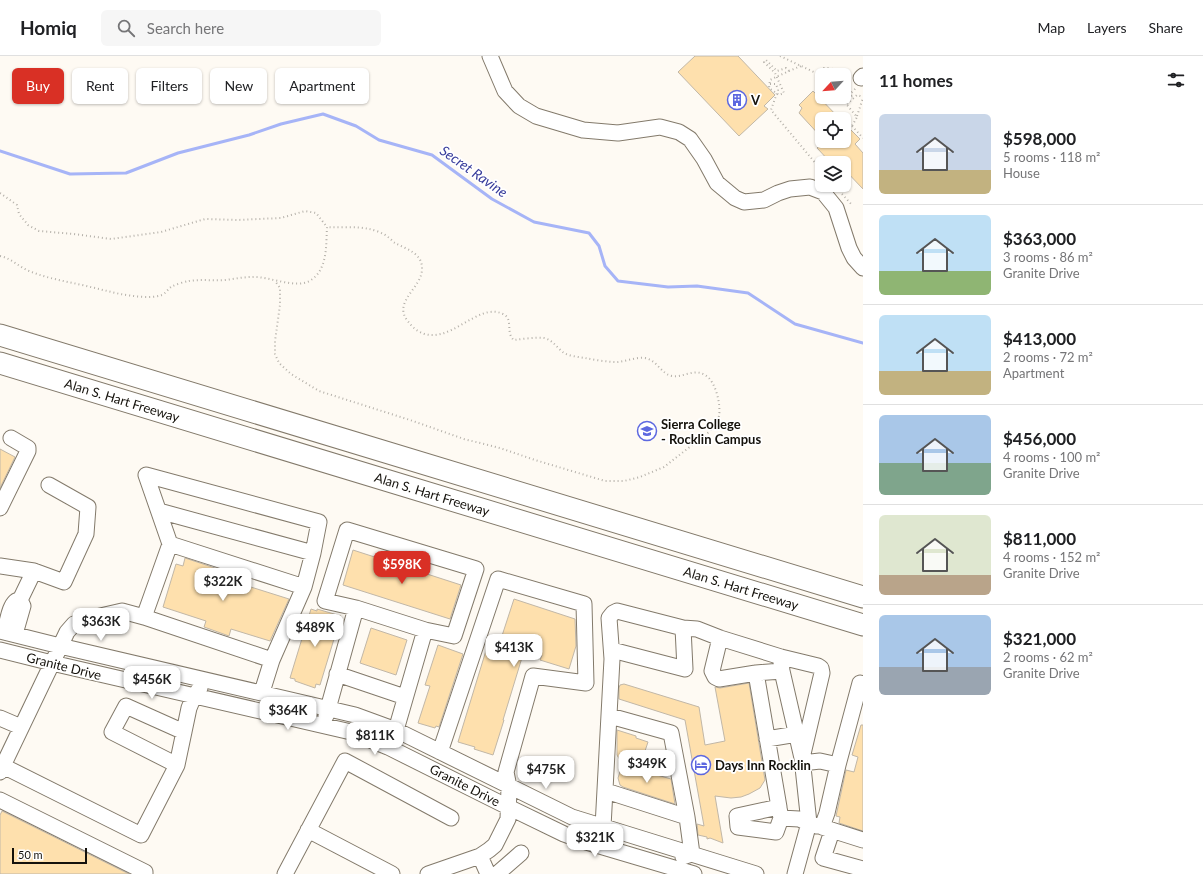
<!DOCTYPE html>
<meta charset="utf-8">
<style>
body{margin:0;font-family:Lato,sans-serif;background:#f6f6f6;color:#202124;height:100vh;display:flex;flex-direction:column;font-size:15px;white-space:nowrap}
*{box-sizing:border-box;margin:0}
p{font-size:13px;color:#757577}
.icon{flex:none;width:22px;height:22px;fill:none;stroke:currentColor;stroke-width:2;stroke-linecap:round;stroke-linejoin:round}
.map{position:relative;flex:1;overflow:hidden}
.side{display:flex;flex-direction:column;background:#fff;width:340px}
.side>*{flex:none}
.top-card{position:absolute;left:12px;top:12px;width:380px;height:36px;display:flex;gap:8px}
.needle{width:26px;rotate:244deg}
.controls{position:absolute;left:815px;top:12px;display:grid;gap:8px}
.controls a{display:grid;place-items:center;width:36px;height:36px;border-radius:6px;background:#fff;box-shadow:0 1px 3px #0004;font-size:20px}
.scale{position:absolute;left:12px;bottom:10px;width:75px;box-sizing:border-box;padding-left:4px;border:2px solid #14110b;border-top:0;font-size:11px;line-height:14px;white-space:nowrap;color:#14110b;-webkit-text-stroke:3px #fff;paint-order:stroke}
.price{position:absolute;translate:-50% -34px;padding:0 9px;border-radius:8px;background:#fff;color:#222;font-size:13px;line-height:26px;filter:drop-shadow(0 1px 2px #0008)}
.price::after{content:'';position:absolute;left:50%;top:24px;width:12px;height:9px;margin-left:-6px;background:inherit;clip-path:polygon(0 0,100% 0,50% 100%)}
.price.active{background:#d93025;color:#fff}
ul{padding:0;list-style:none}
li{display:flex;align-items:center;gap:12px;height:100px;padding:0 16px}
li+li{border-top:1px solid #e0e0e0}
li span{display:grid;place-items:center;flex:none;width:112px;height:80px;border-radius:6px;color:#555}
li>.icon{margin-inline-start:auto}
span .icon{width:48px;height:48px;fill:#fffc;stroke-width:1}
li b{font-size:17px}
h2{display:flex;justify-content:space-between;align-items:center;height:48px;padding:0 16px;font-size:17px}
.tag{padding:0 14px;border-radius:6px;background:#fff;box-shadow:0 1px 3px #0004;font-size:14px;line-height:36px}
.tag.active{background:#d93025;color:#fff}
header{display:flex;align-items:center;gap:24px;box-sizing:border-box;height:56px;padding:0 20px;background:#fff;border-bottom:1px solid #e0e0e0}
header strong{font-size:19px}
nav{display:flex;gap:22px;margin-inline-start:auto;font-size:14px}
.search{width:280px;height:36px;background:#f6f6f6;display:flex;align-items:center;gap:10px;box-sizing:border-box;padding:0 14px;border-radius:6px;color:#757577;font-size:15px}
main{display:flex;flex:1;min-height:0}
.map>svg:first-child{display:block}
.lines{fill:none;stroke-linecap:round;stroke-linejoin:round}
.stream{stroke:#a6b4f7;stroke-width:3}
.building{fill:#fee0ad;stroke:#c1b7a7}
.minor-casing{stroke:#837a6b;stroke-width:17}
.highway-casing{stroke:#837a6b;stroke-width:23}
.path{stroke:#b5b1aa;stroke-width:2;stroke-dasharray:1 3;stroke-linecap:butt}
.minor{stroke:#fff;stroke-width:15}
.highway{stroke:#fff;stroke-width:21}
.labels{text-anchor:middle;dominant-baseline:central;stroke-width:3.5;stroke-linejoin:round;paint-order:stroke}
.poi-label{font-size:13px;font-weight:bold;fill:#14110b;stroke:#fff;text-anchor:start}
.street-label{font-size:13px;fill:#14110b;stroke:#fff}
.water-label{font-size:14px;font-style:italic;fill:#373c9b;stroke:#fff}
</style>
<header>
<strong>Homiq</strong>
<div class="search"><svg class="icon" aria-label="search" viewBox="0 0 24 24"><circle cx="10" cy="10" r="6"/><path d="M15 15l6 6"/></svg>Search here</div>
<nav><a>Map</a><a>Layers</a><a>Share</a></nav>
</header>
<main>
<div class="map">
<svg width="863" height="818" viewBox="0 0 863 818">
<rect width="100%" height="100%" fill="#fefaf3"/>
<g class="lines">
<path class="stream" d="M0 95 70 118 126 117 178 97 249 79 281 68 323 58 356 70 379 84 432 99 492 143 534 166 589 177 599 190 605 210 618 225 668 231 697 230 748 237 795 268 863 287"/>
</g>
<path class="building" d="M695 0H738L775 39 764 50 768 53 739 80 678 16Z
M813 35 840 63H822V82L799 57 802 52 799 49Z
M844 67 860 83 855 88 863 97V133L844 113V107H831L817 92 825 85H844Z
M0 393 15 401 0 432Z
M353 494 461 529 450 563 343 529Z
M185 502 221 514 219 521 289 543 270 585 231 573 229 580 204 571 206 565 163 551 176 508 183 510Z
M514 543 575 563 576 590 569 613 540 604 542 599 527 594 526 596 524 595 503 664H504L493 699 474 693 475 691 458 686 488 588 498 592Z
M311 553 317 555V553L341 560 320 629 316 628 315 632 295 625V623L290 622Z
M371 572 407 584 396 619 360 607Z
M438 589 463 598 439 671 436 670 435 672 418 667 430 630 425 629Z
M749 627 765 724 760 732 749 738 741 741 731 742 715 740 723 787 710 782 707 783V781L698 779 697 768 704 770 685 664 619 643V632L620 629 624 628 699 651 705 689 725 685 715 631 720 632Z
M861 669H863V775L839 767 840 761 836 760 846 714 854 716 858 701 852 699Z
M617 674 636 680V682L648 686 644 698 645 704 622 708 617 699Z
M622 709 671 723 675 748 623 731 620 729 618 722Z
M2 755 129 818H0V759Z"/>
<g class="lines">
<g class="minor-casing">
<path id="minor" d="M490 0 505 35 519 50 536 60 583 74 618 77 660 71 679 76 690 83 704 103 717 127 735 142 744 146 764 144 778 137 790 133 810 131 823 136 836 152 849 192 854 202 863 212
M861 22 863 20
M0 452 28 395V392L11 382
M159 455 313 497
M0 510 34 515
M20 544 34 515 64 526 86 478 88 451 49 429
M356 552 425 574
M144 561 272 604
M0 575 60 590 355 659 396 674 572 761 756 818
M5 576C7 567 10 543 20 544
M15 578 23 550 20 544
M720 582 712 615 715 621 719 623 756 617
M0 594 52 607 351 676 388 691 498 746 564 778 583 785 694 818
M612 594 685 613 683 572
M781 606 782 615 802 702 809 767 795 818
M337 618 405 641
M863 629 860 627 838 709 827 757 822 771 863 784
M262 636 272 604 304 531
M326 660 356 552 325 545 347 474 476 513 454 580 425 574 396 674
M610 660 671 677 687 761
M0 662 21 671
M767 683 797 678
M802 707 820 705 838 709
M177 709 112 676 126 650 184 676
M3 710 141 779 177 709 189 652 194 640 200 632
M0 716 67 576 74 568 96 561 122 555 144 561 170 488 146 419 319 466 313 497 304 531 170 488
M606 735 687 761 692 798 683 801
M0 744 145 816V818
M779 752 781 762 799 763 817 770
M781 762 776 776 738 771 737 760 779 751 756 617 782 615
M603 771 612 603 609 562 613 557 617 555 683 572 697 573 720 582 781 601 818 610 821 612 822 617 802 702
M308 774 392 818
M832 775 823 802 863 813
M480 800 488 818
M285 818 345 705 451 762
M428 818 480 800 489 794 495 789 508 763 509 731 506 716 533 620 586 627 584 548 498 523 440 696
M497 818 521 797"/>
</g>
<g class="highway-casing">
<path id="highway" d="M0 279 863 541
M0 307 863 569"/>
</g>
<path class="path" d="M780 0 818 18 822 21
M789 15 786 12 777 15 766 4 764 6 775 17 784 37 779 39 769 32 770 24C780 19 791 14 801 10
M818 18 824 12H831L838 19 839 18
M770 28H776L778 34 771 54 822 115
M844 39 847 41 855 39
M847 48 857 39 863 41
M857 60 863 42
M852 70 863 82
M849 72 852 70 857 61 847 49V41L856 32
M0 137 17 149 19 158 28 169 39 175 74 178 111 183 161 176 205 163 237 164 281 162 305 155 316 157 327 171
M842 138 852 149
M0 200C11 202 19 211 29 215 46 222 64 225 82 229 95 232 107 235 120 238 133 240 150 243 162 239 166 237 168 233 171 231 176 228 184 226 189 225 201 223 213 225 225 224 234 223 243 221 252 221 269 220 297 234 311 224 328 213 326 188 327 171 340 172 356 170 369 173 375 174 383 177 388 181 391 183 393 186 395 187 406 193 422 197 422 212 423 231 393 245 407 264 410 268 414 273 418 275 448 293 477 245 503 258 514 263 505 277 514 284 523 283 535 281 544 282 553 284 557 292 564 297 570 300 578 301 585 302 595 304 607 306 618 306 627 305 636 301 645 302 657 304 661 318 672 320 683 322 694 312 705 319 716 325 721 349 719 360 717 367 713 371 709 376L664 411 640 421 624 425H605L535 404 500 392 464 383 410 364 319 335 291 318 279 307 275 298V285L280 249V232L275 225"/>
<use href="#minor" class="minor"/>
<use href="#highway" class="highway"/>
</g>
<defs>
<g id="building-ring" transform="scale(1)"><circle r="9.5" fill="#fff" stroke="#5d68e0" stroke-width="1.5"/><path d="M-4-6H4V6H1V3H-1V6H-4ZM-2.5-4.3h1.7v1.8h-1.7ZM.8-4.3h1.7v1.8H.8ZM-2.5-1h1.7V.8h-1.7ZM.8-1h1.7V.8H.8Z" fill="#5d68e0"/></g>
<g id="university-ring" transform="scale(1)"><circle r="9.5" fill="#fff" stroke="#5d68e0" stroke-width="1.5"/><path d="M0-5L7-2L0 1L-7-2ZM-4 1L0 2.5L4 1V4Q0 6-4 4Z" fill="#5d68e0"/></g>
<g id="hotel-ring" transform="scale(1)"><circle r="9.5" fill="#fff" stroke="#5d68e0" stroke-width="1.5"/><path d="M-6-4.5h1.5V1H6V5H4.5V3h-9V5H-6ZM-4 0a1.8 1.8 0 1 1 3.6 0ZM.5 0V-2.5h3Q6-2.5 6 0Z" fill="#5d68e0"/></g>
</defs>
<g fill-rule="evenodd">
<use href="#building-ring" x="737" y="44"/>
<use href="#university-ring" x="647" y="375"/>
<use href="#hotel-ring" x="701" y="709"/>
</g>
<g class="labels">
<g class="poi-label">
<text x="751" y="44">V</text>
<text x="661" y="368">Sierra College<tspan x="661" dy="15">- Rocklin Campus</tspan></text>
<text x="715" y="709">Days Inn Rocklin</text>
</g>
<g class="street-label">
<text transform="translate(122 344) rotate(17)">Alan S. Hart Freeway</text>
<text transform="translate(432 438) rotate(17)">Alan S. Hart Freeway</text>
<text transform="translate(741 532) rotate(17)">Alan S. Hart Freeway</text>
<text transform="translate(64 610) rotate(14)">Granite Drive</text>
<text transform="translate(465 729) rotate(27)">Granite Drive</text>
</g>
<g class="water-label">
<text transform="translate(474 115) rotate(35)">Secret Ravine</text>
</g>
</g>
</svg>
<div class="controls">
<a><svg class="needle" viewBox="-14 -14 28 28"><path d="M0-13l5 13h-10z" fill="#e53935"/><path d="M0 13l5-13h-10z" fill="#757577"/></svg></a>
<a><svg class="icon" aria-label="locate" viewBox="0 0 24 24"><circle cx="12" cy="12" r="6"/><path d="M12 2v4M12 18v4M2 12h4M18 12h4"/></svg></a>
<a><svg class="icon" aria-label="layers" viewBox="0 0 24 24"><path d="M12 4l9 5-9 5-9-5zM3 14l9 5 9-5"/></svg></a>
</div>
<div class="scale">50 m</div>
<b class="price active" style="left:402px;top:529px">$598K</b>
<b class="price" style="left:223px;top:546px">$322K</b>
<b class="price" style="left:101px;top:586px">$363K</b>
<b class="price" style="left:315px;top:592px">$489K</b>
<b class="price" style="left:514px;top:612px">$413K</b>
<b class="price" style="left:152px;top:644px">$456K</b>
<b class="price" style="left:288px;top:675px">$364K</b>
<b class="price" style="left:375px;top:700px">$811K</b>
<b class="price" style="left:647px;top:728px">$349K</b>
<b class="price" style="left:546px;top:734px">$475K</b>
<b class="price" style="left:595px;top:802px">$321K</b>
<div class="top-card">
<a class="tag active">Buy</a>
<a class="tag">Rent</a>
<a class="tag">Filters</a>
<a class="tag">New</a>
<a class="tag">Apartment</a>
</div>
</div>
<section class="side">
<h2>11 homes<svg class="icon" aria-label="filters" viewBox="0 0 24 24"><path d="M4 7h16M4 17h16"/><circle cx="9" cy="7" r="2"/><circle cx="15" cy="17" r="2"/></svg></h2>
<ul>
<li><span style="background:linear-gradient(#c9d6e8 70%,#c2b280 0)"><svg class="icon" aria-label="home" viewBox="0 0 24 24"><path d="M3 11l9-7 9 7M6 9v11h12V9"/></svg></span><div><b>$598,000</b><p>5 rooms · 118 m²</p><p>House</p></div></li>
<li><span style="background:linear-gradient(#bfe0f5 70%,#8fb573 0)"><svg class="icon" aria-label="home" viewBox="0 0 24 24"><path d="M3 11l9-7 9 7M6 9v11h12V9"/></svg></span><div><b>$363,000</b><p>3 rooms · 86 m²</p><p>Granite Drive</p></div></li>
<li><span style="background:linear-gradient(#bfe0f5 70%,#c2b280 0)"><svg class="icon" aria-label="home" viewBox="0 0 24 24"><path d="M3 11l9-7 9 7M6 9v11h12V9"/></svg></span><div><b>$413,000</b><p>2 rooms · 72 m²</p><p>Apartment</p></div></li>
<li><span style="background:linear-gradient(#a9c7e8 60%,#7fa58c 0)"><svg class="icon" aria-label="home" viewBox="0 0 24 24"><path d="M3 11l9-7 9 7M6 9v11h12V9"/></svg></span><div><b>$456,000</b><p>4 rooms · 100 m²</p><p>Granite Drive</p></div></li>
<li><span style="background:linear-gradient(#dfe7d0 75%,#b9a48a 0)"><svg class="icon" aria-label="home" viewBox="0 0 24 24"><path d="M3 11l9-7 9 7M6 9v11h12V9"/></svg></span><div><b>$811,000</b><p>4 rooms · 152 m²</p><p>Granite Drive</p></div></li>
<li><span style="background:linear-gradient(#a9c7e8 65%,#9aa5b1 0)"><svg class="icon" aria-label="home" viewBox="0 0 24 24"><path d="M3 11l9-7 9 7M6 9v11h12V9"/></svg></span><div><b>$321,000</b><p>2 rooms · 62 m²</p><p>Granite Drive</p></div></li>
</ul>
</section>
</main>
